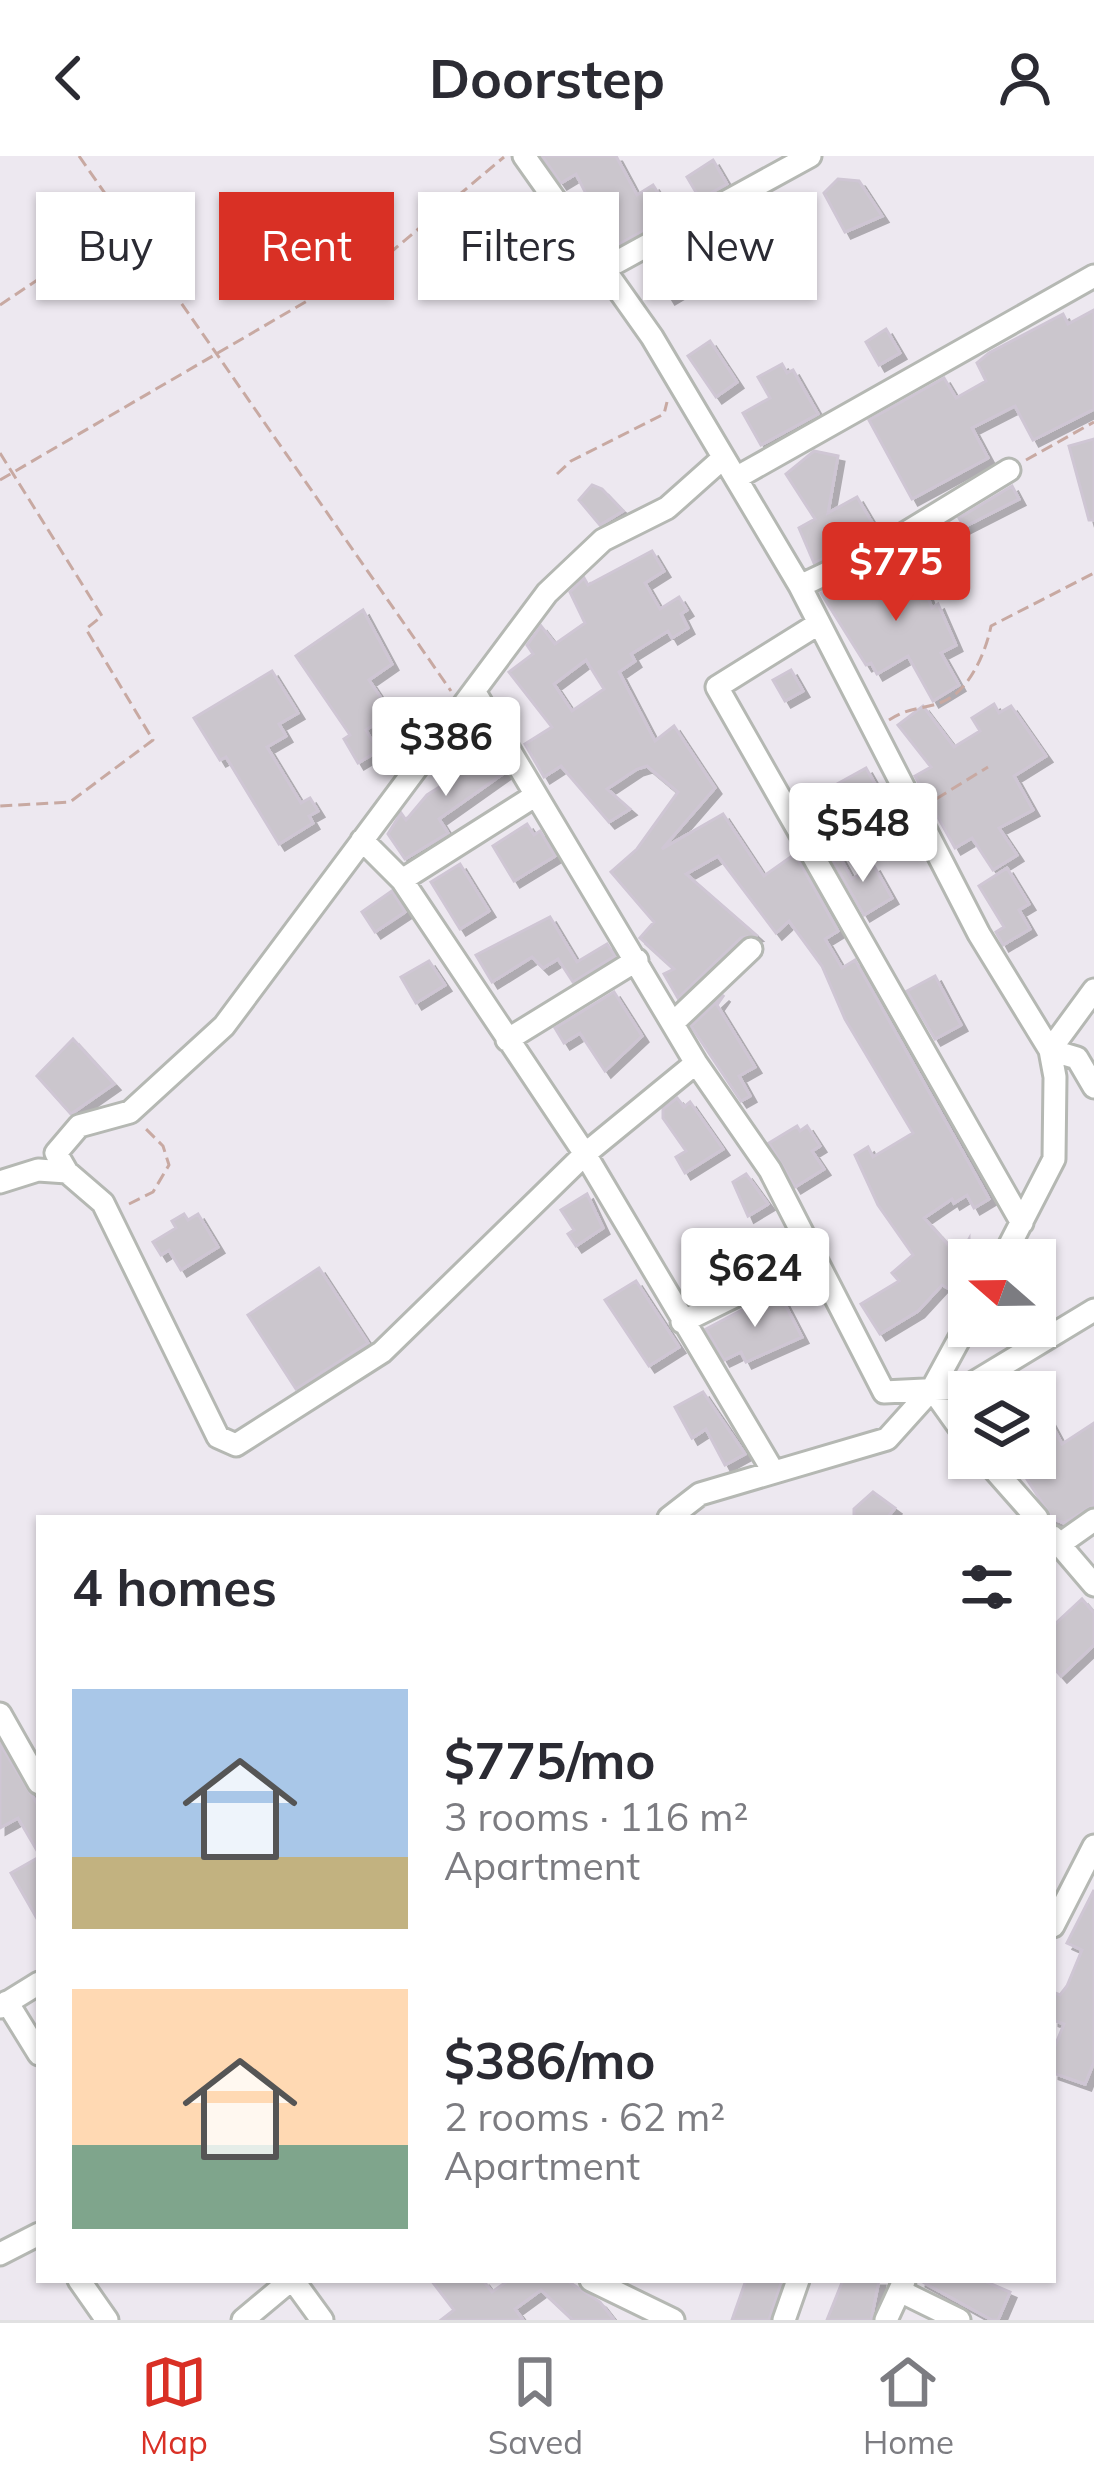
<!DOCTYPE html>
<meta charset="utf-8">
<style>
body{margin:0;font-family:Mulish,sans-serif;background:#f2f2f3;color:#2b2b33;height:100vh;display:flex;flex-direction:column;font-size:45px;white-space:nowrap}
*{box-sizing:border-box;margin:0}
p{font-size:39px;color:#7c7c81}
.icon{flex:none;width:66px;height:66px;fill:none;stroke:currentColor;stroke-width:2;stroke-linecap:round;stroke-linejoin:round}
.map{position:relative;flex:1;overflow:hidden}
.side{position:absolute;left:36px;top:1359px;width:1020px;height:768px;display:flex;flex-direction:column;background:#fff;border-radius:0px;box-shadow:0 3px 9px #0004}
.side>*{flex:none}
.hud{position:absolute;left:36px;top:36px;width:1023px;height:108px;display:flex;gap:24px}
.needle{width:78px;rotate:290deg}
.controls{position:absolute;left:948px;top:1083px;display:grid;gap:24px}
.controls a{display:grid;place-items:center;width:108px;height:108px;border-radius:0px;background:#fff;box-shadow:0 3px 9px #0004;font-size:60px}
.price{position:absolute;translate:-50% -102px;padding:0 27px;border-radius:12px;background:#fff;color:#222;font-size:39px;line-height:78px;filter:drop-shadow(0 3px 6px #0008)}
.price::after{content:'';position:absolute;left:50%;top:72px;width:36px;height:27px;margin-left:-18px;background:inherit;clip-path:polygon(0 0,100% 0,50% 100%)}
.price.active{background:#d93025;color:#fff}
ul{padding:0;list-style:none}
li{display:flex;align-items:center;gap:36px;height:300px;padding:0 36px}
li span{display:grid;place-items:center;flex:none;width:336px;height:240px;border-radius:0px;color:#555}
li>.icon{margin-inline-start:auto}
span .icon{width:144px;height:144px;fill:#fffc;stroke-width:1}
li b{font-size:51px}
h2{display:flex;justify-content:space-between;align-items:center;height:144px;padding:0 36px;font-size:51px}
.pill{padding:0 42px;border-radius:0px;background:#fff;box-shadow:0 3px 9px #0004;font-size:42px;line-height:108px}
.pill.active{background:#d93025;color:#fff}
header{display:flex;justify-content:space-between;align-items:center;height:156px;padding:0 36px;background:#fff;font-size:54px;font-weight:700}
.tab-bar{display:flex;justify-content:space-around;align-items:center;height:168px;border-top:3px solid #e1e1e2;background:#fff;font-size:33px;color:#7c7c81}
.tab-bar a{display:grid;justify-items:center;gap:6px}
.tab-bar .active{color:#d93025}
.map>svg:first-child{display:block}
.building{fill:#cbc6cd;stroke:#cfc6d4;stroke-width:3;fill-rule:evenodd;filter:url(#shadow)}
.lines{fill:none;stroke-linecap:round;stroke-linejoin:round}
.minor-casing{stroke:#b5b8b3;stroke-width:27}
.path{stroke:#c8a9a2;stroke-width:3;stroke-dasharray:12 6;stroke-linecap:butt}
.minor{stroke:#fff;stroke-width:21}
</style>
<header><svg class="icon" aria-label="back" viewBox="0 0 24 24"><path d="M15 5l-7 7 7 7"/></svg>Doorstep<svg class="icon" aria-label="person" viewBox="0 0 24 24"><circle cx="12" cy="8" r="4"/><path d="M4 21q1-7 8-7t8 7"/></svg></header>
<div class="map">
<svg width="1094" height="2164" viewBox="0 0 1094 2164">
<defs>
<filter id="shadow"><feDropShadow dx="6" dy="6" stdDeviation="0" flood-color="#0004"/></filter>
</defs>
<rect width="100%" height="100%" fill="#ede8f0"/>
<path class="building" d="M542 0H616L637 39 653 29 672 59 608 94 590 67 598 61 576 18 561 27Z
M713 4 727 28 700 43 687 21Z
M838 23 859 25 882 60 845 76 824 37Z
M676 105 691 129 669 142 655 119Z
M1094 154V253L1033 284 1015 250 972 272 988 302 912 343 869 264 944 222 956 242 986 225 977 207 989 197 1063 158 1068 168Z
M886 173 900 197 879 209 866 186Z
M710 185 737 226 716 241 688 200Z
M782 208 787 217 793 214 818 258 761 289 743 257 770 242 758 221Z
M1094 283V364H1089L1069 290Z
M814 295 838 300 828 357 857 341 877 375 814 407 799 372 815 363 786 318Z
M592 329 602 333 623 355 600 369 579 344Z
M1012 330 1019 343 964 371 959 362Z
M652 395 664 415 645 427 660 453 679 441 687 454 681 458 688 472 672 482 668 475 631 498 635 505 619 516 655 585 674 570 715 632 662 693 723 658 764 720 795 698 838 775 825 783 842 812 855 804 989 1043 974 1052 967 1039 954 1047 952 1043 924 1062 959 1101 969 1083V1143L942 1129 918 1155 880 1178 861 1148 899 1125 892 1117 913 1099 878 1049 855 999 868 991 873 1001 913 977 845 863 822 810 789 765 776 777 718 700 686 718 756 779 741 782 678 842 664 818 674 813 640 782 654 766 611 716 637 693 678 636 647 610 637 613 607 633 630 653 609 666 561 610 544 621 525 588 552 571 509 516 533 498 527 489 541 470 555 488 585 467 570 436 584 422 588 429ZM586 504 604 533 572 555 554 528Z
M910 396 932 452 938 448 956 489 941 497 959 529 933 545 908 500 877 518 871 507 866 509 821 437 862 417 869 430 896 414 892 405Z
M363 454 392 508 369 524 391 557 366 574 378 595 358 607 344 583 350 579 296 500Z
M791 514 803 535 785 545 773 524Z
M272 515 298 557 279 568 286 580 267 591 301 647 310 642 318 655 309 660 313 667 279 688 226 601 220 604 194 562Z
M994 548 999 557 1011 550 1046 600 1014 620 1033 654 999 672 1017 699 993 714 972 682 955 692 915 620 931 611 898 569 923 550 954 591 980 575 972 562Z
M481 579 504 617 439 663 448 677 405 703 388 678 401 657 406 664 427 639 449 625 446 620 464 609 456 595Z
M866 612 889 653 860 669 837 628Z
M527 668 534 679 540 675 555 700 514 725 493 690Z
M833 689 852 723 874 710 892 742 864 759 826 693Z
M460 708 489 755 460 773 431 726Z
M1007 712 1029 748 1019 754 1030 773 1003 789 996 776 1004 771 979 730Z
M392 735 405 756 375 776 362 756Z
M550 761 577 806 607 788 615 800 573 826 558 803 543 812 532 801 492 826 476 799Z
M429 805 445 829 416 847 401 821Z
M935 820 961 869 935 883 907 835Z
M614 836 642 880 605 915 580 877 564 887 555 872Z
M724 839 717 849 755 911 739 920 750 940 741 945 691 870Z
M73 883 114 928 71 958 37 920Z
M677 942 684 951 690 946 723 993 685 1017 676 1001 686 995 663 962V953Z
M797 970 800 975 807 970 820 990 812 995 824 1013 795 1031 769 987Z
M746 1018 768 1048 748 1060 733 1026Z
M587 1038 603 1072 576 1090 568 1078 574 1074 561 1054Z
M184 1058 188 1064 198 1058 218 1091 181 1114 169 1094 161 1099 153 1086 176 1072 172 1065Z
M319 1112 368 1187 296 1233 248 1159Z
M636 1125 679 1191 649 1210 605 1144Z
M778 1135 802 1181 746 1206 741 1196 724 1204 706 1173Z
M703 1236 745 1298 725 1309 706 1273 692 1282 675 1251Z
M1048 1262 1062 1288 1094 1267V1349L1064 1367 1052 1362 1021 1314 1043 1300 1035 1269Z
M873 1336 895 1352 887 1362H854V1353Z
M1082 1443 1094 1457V1489L1061 1520 1053 1511V1470Z
M0 1588 39 1651V1698L18 1662 0 1672Z
M39 1701V1766L11 1717Z
M1094 1734V1906L1085 1928 1053 1917V1895L1064 1868 1053 1864V1836L1060 1839 1067 1830 1082 1794 1067 1787Z
M431 2124H483L492 2136 509 2124H566L600 2146 614 2164H573L541 2134 515 2153 523 2164H441L454 2154Z
M746 2124H782L769 2164H732Z
M843 2124H879L871 2164H827Z
M919 2124H982L1010 2136 998 2164H992Z"/>
<g class="lines">
<g class="minor-casing">
<path id="minor" d="M524 0 652 181 800 430 979 778 1050 894 1055 921 1054 1003 1002 1104
M606 112 810 0
M736 322 1094 120
M800 430 886 389 1009 314
M818 468 717 531 1022 1067
M474 535 696 907 770 1014 884 1236 965 1232 1094 1154
M362 684 402 724 585 998 773 1315
M402 724 533 641
M1094 834 1050 894 1077 902 1094 931
M673 867 751 793
M507 884 637 804
M67 1016 56 997 79 970 130 956 224 870 547 437 603 384 667 352 722 303
M0 1026 38 1014 67 1016 103 1047 218 1281 236 1289 382 1196 585 998 696 907
M969 1165 932 1233 969 1285
M682 1166 814 1101
M984 1302 1037 1362
M669 1362 700 1338 887 1283 932 1233
M1053 1381 1094 1429
M1060 1388 1094 1364
M0 1558 39 1627
M1053 1770 1094 1690
M7 1846 39 1898
M0 1851 39 1827
M0 2098 39 2078
M79 2124 107 2164
M293 2124 322 2164
M591 2124 673 2164
M900 2135 959 2164
M243 2164 291 2124
M784 2164 798 2124
M886 2164 904 2125"/>
</g>
<path class="path" d="M79 0 451 535
M0 149 127 64
M0 297 102 460 86 473 153 584 70 646 0 650
M1026 304 1094 266
M557 318 571 305 664 258 667 246
M0 324 391 96 504 1
M889 564C911 550 922 554 942 546 969 536 986 496 991 470L1094 417
M936 643 988 611
M129 1048 153 1036 169 1009 163 990 145 972"/>
<use href="#minor" class="minor"/>
</g>
</svg>
<div class="controls">
<a><svg class="needle" viewBox="-14 -14 28 28"><path d="M0-13l5 13h-10z" fill="#e53935"/><path d="M0 13l5-13h-10z" fill="#7c7c81"/></svg></a>
<a><svg class="icon" aria-label="layers" viewBox="0 0 24 24"><path d="M12 4l9 5-9 5-9-5zM3 14l9 5 9-5"/></svg></a>
</div>
<b class="price active" style="left:896px;top:468px">$775</b>
<b class="price" style="left:446px;top:643px">$386</b>
<b class="price" style="left:863px;top:729px">$548</b>
<b class="price" style="left:755px;top:1174px">$624</b>
<div class="hud">
<a class="pill">Buy</a>
<a class="pill active">Rent</a>
<a class="pill">Filters</a>
<a class="pill">New</a>
</div>
<section class="side">
<h2>4 homes<svg class="icon" aria-label="filters" viewBox="0 0 24 24"><path d="M4 7h16M4 17h16"/><circle cx="9" cy="7" r="2"/><circle cx="15" cy="17" r="2"/></svg></h2>
<ul>
<li><span style="background:linear-gradient(#a9c7e8 70%,#c2b280 0)"><svg class="icon" aria-label="home" viewBox="0 0 24 24"><path d="M3 11l9-7 9 7M6 9v11h12V9"/></svg></span><div><b>$775/mo</b><p>3 rooms · 116 m²</p><p>Apartment</p></div></li>
<li><span style="background:linear-gradient(#ffd9b3 65%,#7fa58c 0)"><svg class="icon" aria-label="home" viewBox="0 0 24 24"><path d="M3 11l9-7 9 7M6 9v11h12V9"/></svg></span><div><b>$386/mo</b><p>2 rooms · 62 m²</p><p>Apartment</p></div></li>
</ul>
</section>
</div>
<nav class="tab-bar">
<a class="active"><svg class="icon" aria-label="map" viewBox="0 0 24 24"><path d="M3 6l6-2 6 2 6-2v14l-6 2-6-2-6 2zM9 4v14M15 6v14"/></svg>Map</a>
<a><svg class="icon" aria-label="saved" viewBox="0 0 24 24"><path d="M7 4h10v16l-5-4-5 4z"/></svg>Saved</a>
<a><svg class="icon" aria-label="home" viewBox="0 0 24 24"><path d="M3 11l9-7 9 7M6 9v11h12V9"/></svg>Home</a>
</nav>
